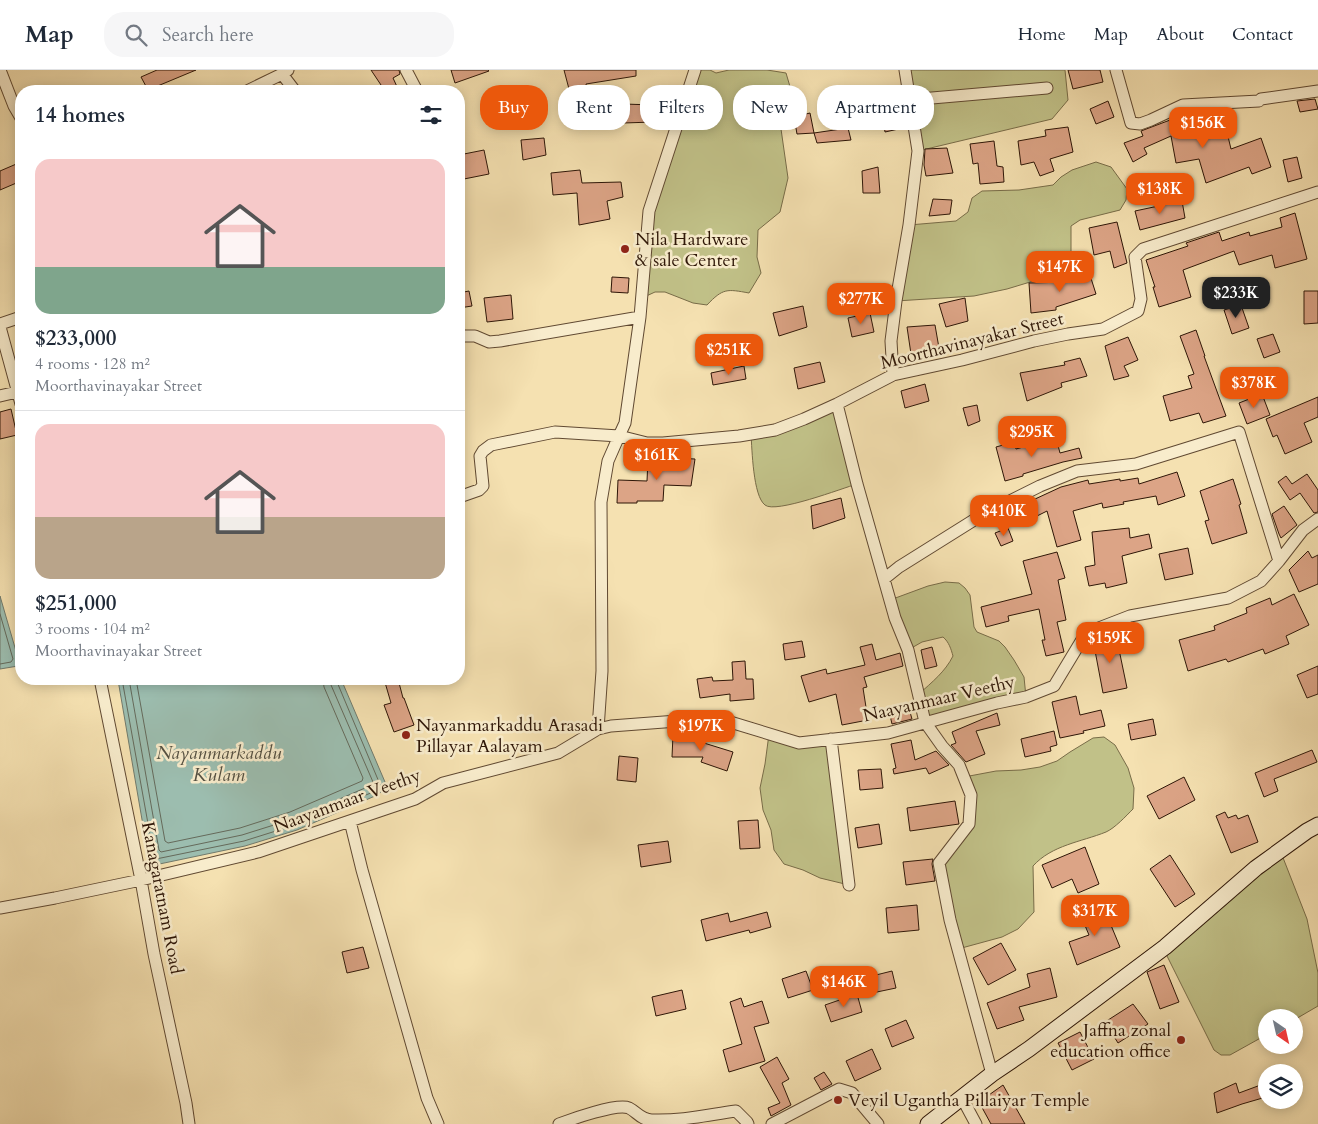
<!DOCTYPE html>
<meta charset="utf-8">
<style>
body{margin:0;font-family:Cardo,serif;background:#f6f6f7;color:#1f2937;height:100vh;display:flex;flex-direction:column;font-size:19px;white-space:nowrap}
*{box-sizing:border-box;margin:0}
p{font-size:16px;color:#747a83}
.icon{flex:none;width:28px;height:28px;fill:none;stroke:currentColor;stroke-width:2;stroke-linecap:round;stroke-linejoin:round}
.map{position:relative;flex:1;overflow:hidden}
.details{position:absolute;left:15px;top:15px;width:450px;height:600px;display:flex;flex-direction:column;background:#fff;border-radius:20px;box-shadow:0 2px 12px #0003}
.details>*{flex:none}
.hud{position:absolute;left:480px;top:15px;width:475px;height:45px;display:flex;gap:10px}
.needle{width:32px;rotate:146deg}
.fabs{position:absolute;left:1258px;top:939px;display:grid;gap:10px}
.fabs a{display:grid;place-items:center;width:45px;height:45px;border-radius:50%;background:#fff;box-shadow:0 2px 12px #0003;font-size:25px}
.price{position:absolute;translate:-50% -42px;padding:0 11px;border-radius:10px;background:#ea580c;color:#fff;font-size:16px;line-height:32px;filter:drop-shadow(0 1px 2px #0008)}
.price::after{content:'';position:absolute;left:50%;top:30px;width:15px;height:11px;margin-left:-8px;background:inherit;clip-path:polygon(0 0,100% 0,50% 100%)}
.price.active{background:#222;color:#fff}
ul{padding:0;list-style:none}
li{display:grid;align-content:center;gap:10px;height:265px;padding:0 20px}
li+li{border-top:1px solid #e0e1e3}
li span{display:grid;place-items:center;height:155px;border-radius:15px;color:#555}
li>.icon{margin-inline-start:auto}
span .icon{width:90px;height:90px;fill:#fffc;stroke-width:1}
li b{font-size:21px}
h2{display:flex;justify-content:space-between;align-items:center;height:60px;padding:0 20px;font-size:21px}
.chip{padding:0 18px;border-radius:20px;background:#fff;box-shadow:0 2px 12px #0003;font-size:18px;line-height:45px}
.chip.active{background:#ea580c;color:#fff}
header{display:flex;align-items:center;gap:30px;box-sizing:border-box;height:70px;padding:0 25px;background:#fff;border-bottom:1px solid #e0e1e3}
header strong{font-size:24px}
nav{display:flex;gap:28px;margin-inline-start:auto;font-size:18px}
.search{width:350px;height:45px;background:#f6f6f7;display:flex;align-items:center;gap:12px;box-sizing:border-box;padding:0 18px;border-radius:20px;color:#747a83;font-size:19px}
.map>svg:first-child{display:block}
.green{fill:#c1c188;stroke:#786c48}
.water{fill:#9cbdaf;stroke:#707a6c}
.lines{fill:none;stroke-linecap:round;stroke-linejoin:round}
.shore{stroke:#656a5b;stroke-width:1}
.building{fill:#dca486;stroke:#2e1607}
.minor-casing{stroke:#604932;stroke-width:13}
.secondary-casing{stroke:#2e1607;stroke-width:17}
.minor{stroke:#f8eccc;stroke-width:11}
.secondary{stroke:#f8eccc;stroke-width:15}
.poi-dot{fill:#8f2418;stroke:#f8eccc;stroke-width:2}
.labels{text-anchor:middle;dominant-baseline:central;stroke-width:5;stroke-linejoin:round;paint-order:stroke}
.poi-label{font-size:18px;fill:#2e1607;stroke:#f8eccc;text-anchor:start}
.street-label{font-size:18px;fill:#2e1607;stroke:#f8eccc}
.water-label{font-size:19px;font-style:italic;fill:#545042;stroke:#f8eccc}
</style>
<header>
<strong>Map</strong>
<div class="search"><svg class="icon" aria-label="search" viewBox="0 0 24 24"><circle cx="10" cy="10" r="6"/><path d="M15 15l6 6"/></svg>Search here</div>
<nav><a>Home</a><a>Map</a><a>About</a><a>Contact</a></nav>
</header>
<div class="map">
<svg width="1318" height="1054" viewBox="0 0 1318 1054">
<rect width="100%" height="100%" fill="#f5e1b1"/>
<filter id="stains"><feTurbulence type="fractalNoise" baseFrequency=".004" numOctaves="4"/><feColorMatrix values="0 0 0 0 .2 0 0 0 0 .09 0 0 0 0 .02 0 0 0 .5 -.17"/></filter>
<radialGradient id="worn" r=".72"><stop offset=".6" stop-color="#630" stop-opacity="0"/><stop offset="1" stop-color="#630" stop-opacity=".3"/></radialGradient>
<path class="green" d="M695 0H710L716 3 729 0H767L786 3 791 20 781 59 788 108 780 142 758 160 757 187 761 203 749 223C727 219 723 218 707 235L693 233 665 222H655L642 228 649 141Z
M909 0H1065L1068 30 1052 49 918 81Z
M1096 92 1111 97 1127 119 1126 130 1120 140 1080 150 1071 156V185L1069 194 1060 203 1007 219 974 226 896 231 909 155 956 151 968 142 972 128 982 121 1019 120 1053 115 1061 107 1072 100Z
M837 334 857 414C843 418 775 444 765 435 753 426 752 379 751 364Z
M945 512 959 513 965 518 970 525 974 557 977 562 999 571 1005 577 1014 590 1024 607 1026 627 925 652 919 624C932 612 945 602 953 586 951 579 949 572 943 567L922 572 908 580 890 530 928 516Z
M769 664 799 673 831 669 849 815 820 808 803 800 784 794 774 780 771 760 763 740 760 718 765 694Z
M1104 667 1115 675 1128 698 1134 718 1133 739C1126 746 1115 758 1106 762 1081 772 1052 775 1033 796L1034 842 1018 859 1002 867 958 879 939 794 969 754 964 707 996 701 1021 700 1040 697 1057 691 1070 682 1093 668Z
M1280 780 1307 849 1318 903V936L1294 950V948H1266V965L1230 985H1221L1214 980 1166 884Z"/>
<path class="water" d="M0 526 18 588V596L0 599Z
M121 609H341L385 712 383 721 375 726 297 760 245 776 150 796 118 610Z"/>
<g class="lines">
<path class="shore" d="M0 544 13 589 11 592 0 594
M122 609 154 787 156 789 244 771 295 755 373 722 378 718 379 712 337 612 336 609
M129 609 159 780 161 782 242 765 293 749 372 715 373 712 331 615 330 609
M136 609 165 771 168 773 240 758 290 742 362 711 363 708 324 617 323 609"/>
</g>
<path class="building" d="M157 0H196L148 20 141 7Z
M371 0H399L400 4 393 8 399 21H385Z
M451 0H488L489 1 455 13Z
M564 0H636V6L586 14 589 36 572 38 569 19Z
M1068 0H1100L1103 12 1073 19Z
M901 26 903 58 885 62 880 29Z
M1315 29 1318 39 1300 42 1297 31Z
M1108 31 1114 47 1096 54 1090 39Z
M623 34 654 35V52L623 53Z
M810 43 814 63 797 64 794 47Z
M1186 44 1196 67 1216 63 1215 57 1225 54 1231 79 1261 68 1271 97 1252 104 1249 97 1206 113 1199 89 1176 93 1171 66 1144 78 1147 84 1133 92 1124 73 1143 66 1141 61Z
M1068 57 1073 82 1050 89 1054 101 1040 106 1034 92 1021 95 1018 71 1046 66 1045 60Z
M848 58 851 70 817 73 814 63Z
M544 68 546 85 523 90 521 70Z
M994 71 997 96 1003 97 1004 112 980 114 978 93 973 94 970 74Z
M947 78 953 103 926 106 924 95 925 79Z
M484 80 489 104 459 110V85Z
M1297 87 1302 108 1288 112 1283 90Z
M21 92V111L0 120V101Z
M878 97 880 123H863L862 101Z
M580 100 582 113 621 112 623 127 607 131 610 149 579 155 577 123 553 125 551 103Z
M933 129 952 130 950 144 929 146Z
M1182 131 1185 148 1140 160 1135 141Z
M1295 143 1307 189 1275 198 1272 185 1239 195 1234 181 1183 200 1191 227 1159 237 1153 217H1155L1146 190 1188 176 1186 173 1219 162 1222 171 1249 162 1250 166 1282 157 1280 148Z
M1117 152 1127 193 1114 198 1110 181 1094 185 1089 158Z
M1089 202 1096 224 1056 237V240L1031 243 1029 213 1068 212 1067 208Z
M612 207 629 208 628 223 611 222Z
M469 221 472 236 459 238V223Z
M1304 221H1318V253L1304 254Z
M511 225 513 249 487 252 484 228Z
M965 228 968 251 946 257 939 234Z
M1241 235 1249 258 1232 264 1224 240Z
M803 236 807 257 779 266 773 243Z
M870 243 874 262 852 267 848 248Z
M935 255 939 278 911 284 907 257Z
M1196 260 1205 286H1204L1226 346 1203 353 1199 343 1170 351 1163 326 1192 318 1188 306 1194 304 1180 266Z
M1273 264 1280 282 1264 288 1257 269Z
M1128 267 1138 290 1124 296 1129 306 1114 310 1105 276Z
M1080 288 1087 306 1061 313 1062 317 1027 331 1020 303 1065 295 1064 292Z
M820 292 825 312 798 319 794 298Z
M744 296 746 309 713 315 711 303Z
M925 314 929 331 905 338 901 321Z
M1262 324 1270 345 1247 354 1239 333Z
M1318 327V347L1304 353 1312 372 1285 384 1277 365 1273 367 1266 349Z
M977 335 980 351 968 356 963 338Z
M11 339 17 365 0 369V342Z
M1056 368 1060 383 1079 378 1082 388 1063 392 1023 404V406L1005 411 996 377 1014 372 1016 379Z
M673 388 695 389 691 416 664 415 663 431H637V433H617L618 410 647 411 648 389 673 390Z
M1177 402 1185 426 1158 435 1156 426 1123 432 1124 434 1103 438 1102 433 1073 441 1081 470 1057 477 1047 441 1027 451 1020 436 1061 417 1088 410 1089 414 1120 409V411L1138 408 1139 414Z
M1307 404 1318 420V442L1314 443 1300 423 1290 430 1278 412 1286 406 1292 414Z
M1233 409 1241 434 1239 435 1247 463 1212 474 1205 451 1209 450 1200 421Z
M841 428 845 448 813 459 811 436Z
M1284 436 1297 455 1281 468 1279 464 1272 444Z
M1008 458 1013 471 1001 476 995 463Z
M1129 458 1130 468 1149 464 1152 478 1122 486 1127 513 1106 518 1105 513 1089 516 1085 497 1095 495 1092 462Z
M1188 478 1193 504 1165 510 1159 484Z
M1308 481 1312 488 1318 485V514L1299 522 1289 500Z
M1057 482 1065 508 1058 510 1066 550 1057 552 1064 582 1046 586 1042 570H1045L1039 539 1008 546 1009 551 986 557 981 537 1032 524 1023 491Z
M1294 524 1309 555 1286 566 1289 574 1265 584 1263 579 1228 592 1226 589 1188 601 1179 570 1215 560 1214 556 1247 543 1246 538 1270 528 1272 535Z
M1116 565 1127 618 1103 623 1093 570Z
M802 571 805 587 785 590 783 574Z
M872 574 876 590 900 583 903 596 864 607 867 617 863 618 868 650 842 655 836 624 809 632 801 606 826 599 827 604 865 595 860 577Z
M932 577 937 596 925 599 921 580Z
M745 591 746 609H753L754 629 730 631V624L700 628 697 609 712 607 713 611 733 610 732 592Z
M1318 596V624L1307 628 1297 605Z
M384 609H398L403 628H404L414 655 394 662 384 635 391 633Z
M1076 626 1080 645 1101 640 1105 656 1083 661 1084 663 1060 668 1052 632Z
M908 635 912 649 892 654 889 641Z
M997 643 1000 655 976 661 985 684 966 692 951 675 956 673 952 662Z
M1153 649 1156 665 1131 670 1128 654Z
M1054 661 1057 675 1050 677 1051 681 1025 687 1021 669Z
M673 665H691V669L733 682 727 701 701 692 703 687H672Z
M911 670 915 690 936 681 949 695 929 704 926 698 894 704 893 699 896 698 891 674Z
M1312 680 1317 692 1274 709 1278 721 1264 727 1255 703Z
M619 686 638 688 636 712 617 710Z
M881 699 883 718 860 720 858 700Z
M1184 707 1195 730 1159 749 1147 726Z
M955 731 959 754 910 761 907 738Z
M1225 742 1228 748 1236 745 1238 749 1248 745 1258 772 1231 783 1216 746Z
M758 750 760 778 740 779 738 751Z
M879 754 882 774 858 778 855 758Z
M668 771 671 792 641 797 638 775Z
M1085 777 1099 814 1078 823 1072 809 1052 818 1042 795Z
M1170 785 1195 824 1175 837 1150 799Z
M933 789 932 794 935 811 906 815 903 792Z
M917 835 919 860 888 863 886 838Z
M1103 836 1120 877 1077 895 1069 872 1089 865 1081 846Z
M767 842 771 857 750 863 749 860 706 871 701 850 728 843 730 852Z
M1001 873 1016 900 988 915 973 888Z
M363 877 369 898 347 903 342 882Z
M1164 895 1179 932 1160 939 1147 902Z
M1050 898 1057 927 1019 937 1024 950 997 959 987 933 1030 917 1027 904Z
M806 901 813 920 788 928 782 909Z
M892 901 896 918 872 923 868 907Z
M682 920 686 939 656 946 652 927Z
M857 924 862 942 831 952 825 935Z
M741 928 744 937 762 931 769 953 754 957 765 991 729 1002 723 980 742 974 730 932Z
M1133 934 1148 954 1118 973 1105 952Z
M906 950 914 968 892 977 885 959Z
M1080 962 1094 989 1072 1000 1058 973Z
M872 979 881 999 855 1011 846 991Z
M777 987 789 1009 782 1013 791 1035 771 1046 768 1038 780 1033 760 997Z
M824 1002 832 1014 821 1020 814 1008Z
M1236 1013 1239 1023 1266 1013V1027L1242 1034 1217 1043 1214 1023Z
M1003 1015 1025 1054H991L979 1032Z"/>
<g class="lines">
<g class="minor-casing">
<path id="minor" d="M0 0 14 36 21 48
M406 0 417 21
M695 0 649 141 640 247 625 353 619 366 647 373H663L739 366 775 360 804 349 837 334 893 305 962 290 1034 271 1068 264 1103 259 1138 241 1141 229 1135 187 1143 179 1318 122
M1116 0 1131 53 1140 54 1151 50 1183 35 1259 31 1261 29 1318 21
M282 4 295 21
M247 21 282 4 288 0
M909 30 1047 18
M0 254 21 247
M0 257 21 334
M459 266H475L489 272 500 271 640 247
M893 305 891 271 896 231 909 155 918 81 905 0
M0 326 17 322
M837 334 857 414 895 548 908 580 925 652 942 676 959 695 971 725 969 754 939 793 950 850 992 1004
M459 427 479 420 483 416 480 386 483 381 491 375 555 362 619 366 608 391 601 432 602 601 598 659
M884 509 899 497 982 445 1040 416 1077 401 1136 394 1239 362 1279 491
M100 609 141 810 154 884 186 1033 189 1054
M831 669 849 815
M350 751 362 800 427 1028 438 1054
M0 838 55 828 141 810 258 782 415 729 443 713 558 683 598 659 611 656 717 648 799 673 888 663 997 633 1026 627 1054 616 1086 563 1130 546 1228 528 1261 511 1279 491 1303 460 1318 449
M962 1028 976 1054
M559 1054C572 1049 617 1033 629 1038 637 1042 641 1050 652 1050 682 1051 707 1045 736 1041L747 1052 748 1054
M772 1054 839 1019 852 1023 878 1054"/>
</g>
<g class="secondary-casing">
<path id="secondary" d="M928 1054 992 1004 1029 979 1165 877 1256 798 1307 761 1318 755"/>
</g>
<use href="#minor" class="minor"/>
<use href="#secondary" class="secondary"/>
</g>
<g class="poi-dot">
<circle cx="625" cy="179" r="5"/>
<circle cx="406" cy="665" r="5"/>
<circle cx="1181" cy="970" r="5"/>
<circle cx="838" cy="1030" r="5"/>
</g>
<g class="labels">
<g class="poi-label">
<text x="635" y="169">Nila Hardware<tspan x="635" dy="21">&amp; sale Center</tspan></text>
<text x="416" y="655">Nayanmarkaddu Arasadi<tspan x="416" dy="21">Pillayar Aalayam</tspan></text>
<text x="1171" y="960" text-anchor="end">Jaffna zonal<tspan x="1171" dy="21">education office</tspan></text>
<text x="848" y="1030">Veyil Ugantha Pillaiyar Temple</text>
</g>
<g class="street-label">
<text transform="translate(972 271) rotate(-14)">Moorthavinayakar Street</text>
<text transform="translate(939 629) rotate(-13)">Naayanmaar Veethy</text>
<text transform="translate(347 731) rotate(-20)">Naayanmaar Veethy</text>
<text transform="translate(162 828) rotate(79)">Kanagaratnam Road</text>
</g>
<g class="water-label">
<text x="219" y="683">Nayanmarkaddu<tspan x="219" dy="22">Kulam</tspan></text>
</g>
</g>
<rect width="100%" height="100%" filter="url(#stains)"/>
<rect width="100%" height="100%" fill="url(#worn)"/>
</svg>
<div class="fabs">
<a><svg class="needle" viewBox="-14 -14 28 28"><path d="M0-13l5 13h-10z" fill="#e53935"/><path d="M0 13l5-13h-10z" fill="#747a83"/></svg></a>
<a><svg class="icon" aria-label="layers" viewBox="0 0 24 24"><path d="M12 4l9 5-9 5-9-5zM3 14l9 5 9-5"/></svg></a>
</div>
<b class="price" style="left:1203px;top:79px">$156K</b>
<b class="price" style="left:1160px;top:145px">$138K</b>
<b class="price" style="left:1060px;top:223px">$147K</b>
<b class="price active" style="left:1236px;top:249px">$233K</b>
<b class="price" style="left:861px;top:255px">$277K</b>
<b class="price" style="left:729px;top:306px">$251K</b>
<b class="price" style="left:1254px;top:339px">$378K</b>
<b class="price" style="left:1032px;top:388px">$295K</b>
<b class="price" style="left:657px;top:411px">$161K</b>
<b class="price" style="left:1004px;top:467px">$410K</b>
<b class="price" style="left:1110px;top:594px">$159K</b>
<b class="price" style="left:701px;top:682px">$197K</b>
<b class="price" style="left:1095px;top:867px">$317K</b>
<b class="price" style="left:844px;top:938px">$146K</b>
<div class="hud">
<a class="chip active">Buy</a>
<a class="chip">Rent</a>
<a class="chip">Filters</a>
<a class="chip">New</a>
<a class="chip">Apartment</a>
</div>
<section class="details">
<h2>14 homes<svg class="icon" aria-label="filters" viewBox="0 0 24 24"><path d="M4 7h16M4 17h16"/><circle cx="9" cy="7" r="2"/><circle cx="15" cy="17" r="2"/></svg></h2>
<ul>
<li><span style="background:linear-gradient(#f6c9c9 70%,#7fa58c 0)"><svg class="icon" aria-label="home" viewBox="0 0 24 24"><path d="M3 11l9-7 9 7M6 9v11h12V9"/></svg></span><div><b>$233,000</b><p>4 rooms · 128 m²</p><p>Moorthavinayakar Street</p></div></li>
<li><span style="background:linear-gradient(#f6c9c9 60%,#b9a48a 0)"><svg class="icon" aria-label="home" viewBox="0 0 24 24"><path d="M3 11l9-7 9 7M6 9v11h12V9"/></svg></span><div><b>$251,000</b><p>3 rooms · 104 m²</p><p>Moorthavinayakar Street</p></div></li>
</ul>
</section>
</div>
